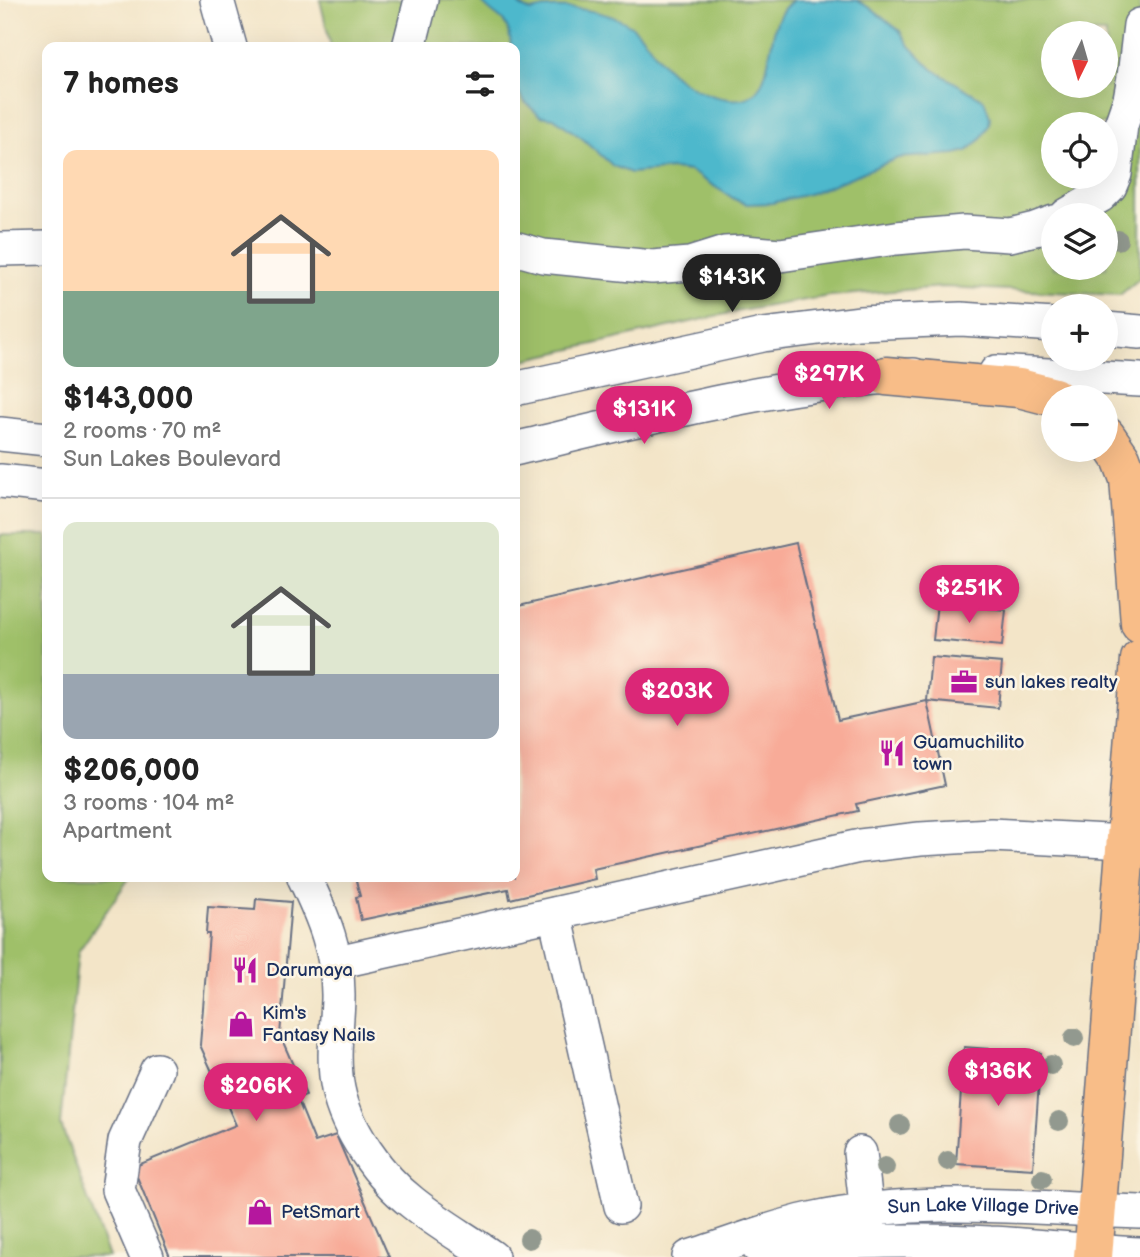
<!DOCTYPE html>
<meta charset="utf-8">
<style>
body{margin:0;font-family:"Balsamiq Sans",sans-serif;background:#f2f2f2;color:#222;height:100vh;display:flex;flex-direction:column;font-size:26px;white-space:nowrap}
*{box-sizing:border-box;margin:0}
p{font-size:23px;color:#767676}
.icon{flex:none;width:38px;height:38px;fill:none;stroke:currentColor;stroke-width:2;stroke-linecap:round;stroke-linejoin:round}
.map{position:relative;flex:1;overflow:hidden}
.panel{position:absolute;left:42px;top:42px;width:478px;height:840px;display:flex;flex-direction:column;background:#fff;border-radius:14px;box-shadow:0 7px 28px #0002}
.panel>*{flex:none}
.needle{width:46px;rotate:185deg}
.buttons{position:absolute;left:1041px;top:21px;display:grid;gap:14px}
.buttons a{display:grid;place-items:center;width:77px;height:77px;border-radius:50%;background:#fff;box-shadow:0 7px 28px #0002;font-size:35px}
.price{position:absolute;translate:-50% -60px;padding:0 16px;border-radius:24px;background:#db2777;color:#fff;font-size:23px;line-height:46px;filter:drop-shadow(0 2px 4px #0008)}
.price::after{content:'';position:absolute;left:50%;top:42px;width:21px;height:16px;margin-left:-10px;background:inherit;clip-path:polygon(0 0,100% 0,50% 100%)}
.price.selected{background:#222;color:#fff}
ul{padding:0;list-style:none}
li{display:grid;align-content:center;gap:14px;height:371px;padding:0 21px}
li+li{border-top:2px solid #e0e0e0}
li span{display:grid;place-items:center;height:217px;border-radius:14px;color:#555}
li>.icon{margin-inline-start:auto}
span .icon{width:126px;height:126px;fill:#fffc;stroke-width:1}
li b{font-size:30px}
h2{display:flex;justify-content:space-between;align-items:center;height:84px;padding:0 21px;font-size:30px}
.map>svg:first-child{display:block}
.green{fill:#9fc069;stroke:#5d7864;stroke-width:2;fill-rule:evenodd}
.water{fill:#4eb8cc;stroke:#347495;stroke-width:2}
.building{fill:#f8ab98}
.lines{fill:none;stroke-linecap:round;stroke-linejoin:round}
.minor-casing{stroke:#676f83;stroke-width:36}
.major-casing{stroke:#676f83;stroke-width:41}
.minor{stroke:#fff;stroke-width:33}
.major{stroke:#f8bd88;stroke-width:38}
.tree{fill:#92998f}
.labels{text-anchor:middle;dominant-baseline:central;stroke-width:5;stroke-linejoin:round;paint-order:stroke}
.poi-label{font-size:19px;fill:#1b2f5e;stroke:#fcf5e5;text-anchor:start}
.street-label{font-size:19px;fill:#1b2f5e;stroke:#fcf5e5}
</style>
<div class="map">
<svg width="1140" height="1257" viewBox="0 0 1140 1257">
<rect width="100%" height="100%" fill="#fcf5e5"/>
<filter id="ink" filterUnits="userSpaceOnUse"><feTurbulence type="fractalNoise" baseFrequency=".0143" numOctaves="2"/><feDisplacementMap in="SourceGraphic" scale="14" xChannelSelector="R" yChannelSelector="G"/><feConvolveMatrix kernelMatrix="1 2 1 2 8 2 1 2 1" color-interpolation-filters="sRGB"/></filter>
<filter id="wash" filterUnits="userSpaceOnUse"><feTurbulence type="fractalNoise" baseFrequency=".00686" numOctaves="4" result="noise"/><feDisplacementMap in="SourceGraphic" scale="28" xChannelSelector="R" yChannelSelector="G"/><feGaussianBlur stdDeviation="1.57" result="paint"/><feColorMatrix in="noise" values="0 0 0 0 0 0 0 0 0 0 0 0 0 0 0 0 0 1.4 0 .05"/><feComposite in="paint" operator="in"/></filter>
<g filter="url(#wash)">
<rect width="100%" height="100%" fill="#f3e5c8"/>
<path class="green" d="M320 0H1140V278L1120 295 943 287 830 296 739 311 515 362 514 47H331ZM1054 33H1106V86H1054ZM1054 124H1106V177H1054ZM1054 215H1106V268H1054Z
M0 535H47V877H130L78 952 61 1125 109 1257H0Z"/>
<path class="water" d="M480 0H517L520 6 530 11C536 11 540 8 546 8 572 6 618 12 637 31 650 43 657 60 671 72 687 86 706 96 728 99 786 107 756 21 794 0H856L870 8 900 31 908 44 932 69 984 100 990 117 989 125 980 140 967 151 955 154 898 158 812 193 772 203 747 204 736 200 690 171 672 169 631 173 613 166 583 139 554 118 540 116 525 102 515 87 514 47H511C509 13 497 22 480 0Z"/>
<g id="blocks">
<path class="building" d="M796 543 838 720 927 701 945 785 856 804 858 811 593 869 595 879 510 899 508 889 361 920 356 897 360 896 355 877H514V607Z
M937 603 1006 610 1002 646 933 640Z
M931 657 1002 663 998 708 927 701Z
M256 899 291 902 280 1035 306 1095 297 1098 315 1142 336 1135 389 1257H170L133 1167 236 1125 200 1045 209 934H206L208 907 255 910Z
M964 1047 1041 1053 1033 1169 956 1164Z"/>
</g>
</g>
<g filter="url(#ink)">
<use href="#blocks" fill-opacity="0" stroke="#676f83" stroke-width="2"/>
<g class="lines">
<g class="minor-casing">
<g id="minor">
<path d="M217 0 230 47"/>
<path d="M409 47 421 0"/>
<path d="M1067 215 1100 196 1110 186 1115 174 1121 125 1130 99 1134 77 1140 25"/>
<path d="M514 248 543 256 652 267 690 264 725 253 744 252 780 255 896 238 964 232 1010 235 1035 229 1054 222"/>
<path d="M0 249 47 248"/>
<path d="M1106 329 1140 332"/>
<path d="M996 372 1140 380"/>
<path d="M514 389 763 335 859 323 961 319 1054 325"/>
<path d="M0 434 47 439"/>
<path d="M514 449C646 418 778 383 914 375"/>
<path d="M0 481 47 486"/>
<path d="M304 877C323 916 339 954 338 999 337 1029 332 1059 338 1089 346 1129 380 1178 413 1203 438 1223 466 1239 492 1257"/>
<path d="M555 914 621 1206"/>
<path d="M337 962 860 846 920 839 991 835 1126 842"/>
<path d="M860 1153 869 1230"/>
<path d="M758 1247C836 1243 912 1238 990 1243 1040 1245 1090 1252 1140 1254"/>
<path d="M147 1257 118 1190 125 1141 157 1070"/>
<path id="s1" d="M689 1257C730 1245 769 1228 811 1219 919 1195 1030 1208 1140 1212"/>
</g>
</g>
<g class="major-casing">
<path id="major" d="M886 376 1019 388 1054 397
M1106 436 1121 458 1129 479 1140 624
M1093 1257 1140 659"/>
</g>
<use href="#minor" class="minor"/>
<use href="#major" class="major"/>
</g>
<g class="tree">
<circle cx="1118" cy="240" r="10"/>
<circle cx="1074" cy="1038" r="10"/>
<circle cx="1051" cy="1065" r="10"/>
<circle cx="1059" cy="1121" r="10"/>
<circle cx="900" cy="1125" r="10"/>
<circle cx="948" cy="1161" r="10"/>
<circle cx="885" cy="1167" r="10"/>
<circle cx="1042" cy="1179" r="10"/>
<circle cx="529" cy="1239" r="10"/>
</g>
</g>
<defs>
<g id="office-bare" transform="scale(2.1)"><path d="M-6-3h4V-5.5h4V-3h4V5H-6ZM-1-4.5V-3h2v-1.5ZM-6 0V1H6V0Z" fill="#b5179e" stroke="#fcf5e5" stroke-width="2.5" paint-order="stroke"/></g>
<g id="restaurant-bare" transform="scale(2.1)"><path d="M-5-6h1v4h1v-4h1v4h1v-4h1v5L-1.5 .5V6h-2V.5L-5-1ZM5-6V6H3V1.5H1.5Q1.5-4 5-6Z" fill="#b5179e" stroke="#fcf5e5" stroke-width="2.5" paint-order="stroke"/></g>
<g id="shop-bare" transform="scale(2.1)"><path d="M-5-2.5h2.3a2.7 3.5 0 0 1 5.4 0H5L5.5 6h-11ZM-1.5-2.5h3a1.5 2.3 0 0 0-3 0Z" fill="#b5179e" stroke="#fcf5e5" stroke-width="2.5" paint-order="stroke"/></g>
</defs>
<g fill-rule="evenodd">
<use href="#office-bare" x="964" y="682"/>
<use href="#restaurant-bare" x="892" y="753"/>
<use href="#restaurant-bare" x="245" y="970"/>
<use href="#shop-bare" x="241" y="1024"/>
<use href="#shop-bare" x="260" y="1212"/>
</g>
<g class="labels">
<g class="poi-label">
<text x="985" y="682">sun lakes realty</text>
<text x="913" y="742">Guamuchilito<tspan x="913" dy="22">town</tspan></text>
<text x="266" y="970">Darumaya</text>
<text x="262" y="1013">Kim's<tspan x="262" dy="22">Fantasy Nails</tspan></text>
<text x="281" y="1212">PetSmart</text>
</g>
<g class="street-label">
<text stroke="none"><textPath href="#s1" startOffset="301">Sun Lake Village Drive</textPath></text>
</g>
</g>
</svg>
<div class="buttons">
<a><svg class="needle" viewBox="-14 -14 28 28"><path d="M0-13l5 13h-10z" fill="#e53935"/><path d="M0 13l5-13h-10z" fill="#767676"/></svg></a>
<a><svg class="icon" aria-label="locate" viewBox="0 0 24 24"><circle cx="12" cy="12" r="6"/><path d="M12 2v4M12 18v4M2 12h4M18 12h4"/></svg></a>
<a><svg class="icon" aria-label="layers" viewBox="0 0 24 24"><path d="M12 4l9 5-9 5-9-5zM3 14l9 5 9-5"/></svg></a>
<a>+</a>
<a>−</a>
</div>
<b class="price selected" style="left:732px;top:314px">$143K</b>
<b class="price" style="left:829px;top:411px">$297K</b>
<b class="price" style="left:644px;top:446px">$131K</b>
<b class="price" style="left:969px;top:625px">$251K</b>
<b class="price" style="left:677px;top:728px">$203K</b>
<b class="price" style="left:998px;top:1108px">$136K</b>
<b class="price" style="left:256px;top:1123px">$206K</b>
<section class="panel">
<h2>7 homes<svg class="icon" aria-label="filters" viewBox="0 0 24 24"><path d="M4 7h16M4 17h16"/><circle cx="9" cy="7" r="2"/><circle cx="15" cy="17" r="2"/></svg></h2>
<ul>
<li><span style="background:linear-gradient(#ffd9b3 65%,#7fa58c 0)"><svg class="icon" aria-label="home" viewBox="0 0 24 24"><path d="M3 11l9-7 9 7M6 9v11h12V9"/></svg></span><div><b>$143,000</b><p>2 rooms · 70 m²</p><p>Sun Lakes Boulevard</p></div></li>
<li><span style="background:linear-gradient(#dfe7d0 70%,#9aa5b1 0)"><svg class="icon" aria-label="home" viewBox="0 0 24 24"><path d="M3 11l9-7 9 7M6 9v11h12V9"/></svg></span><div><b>$206,000</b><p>3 rooms · 104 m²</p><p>Apartment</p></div></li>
</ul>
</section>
</div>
